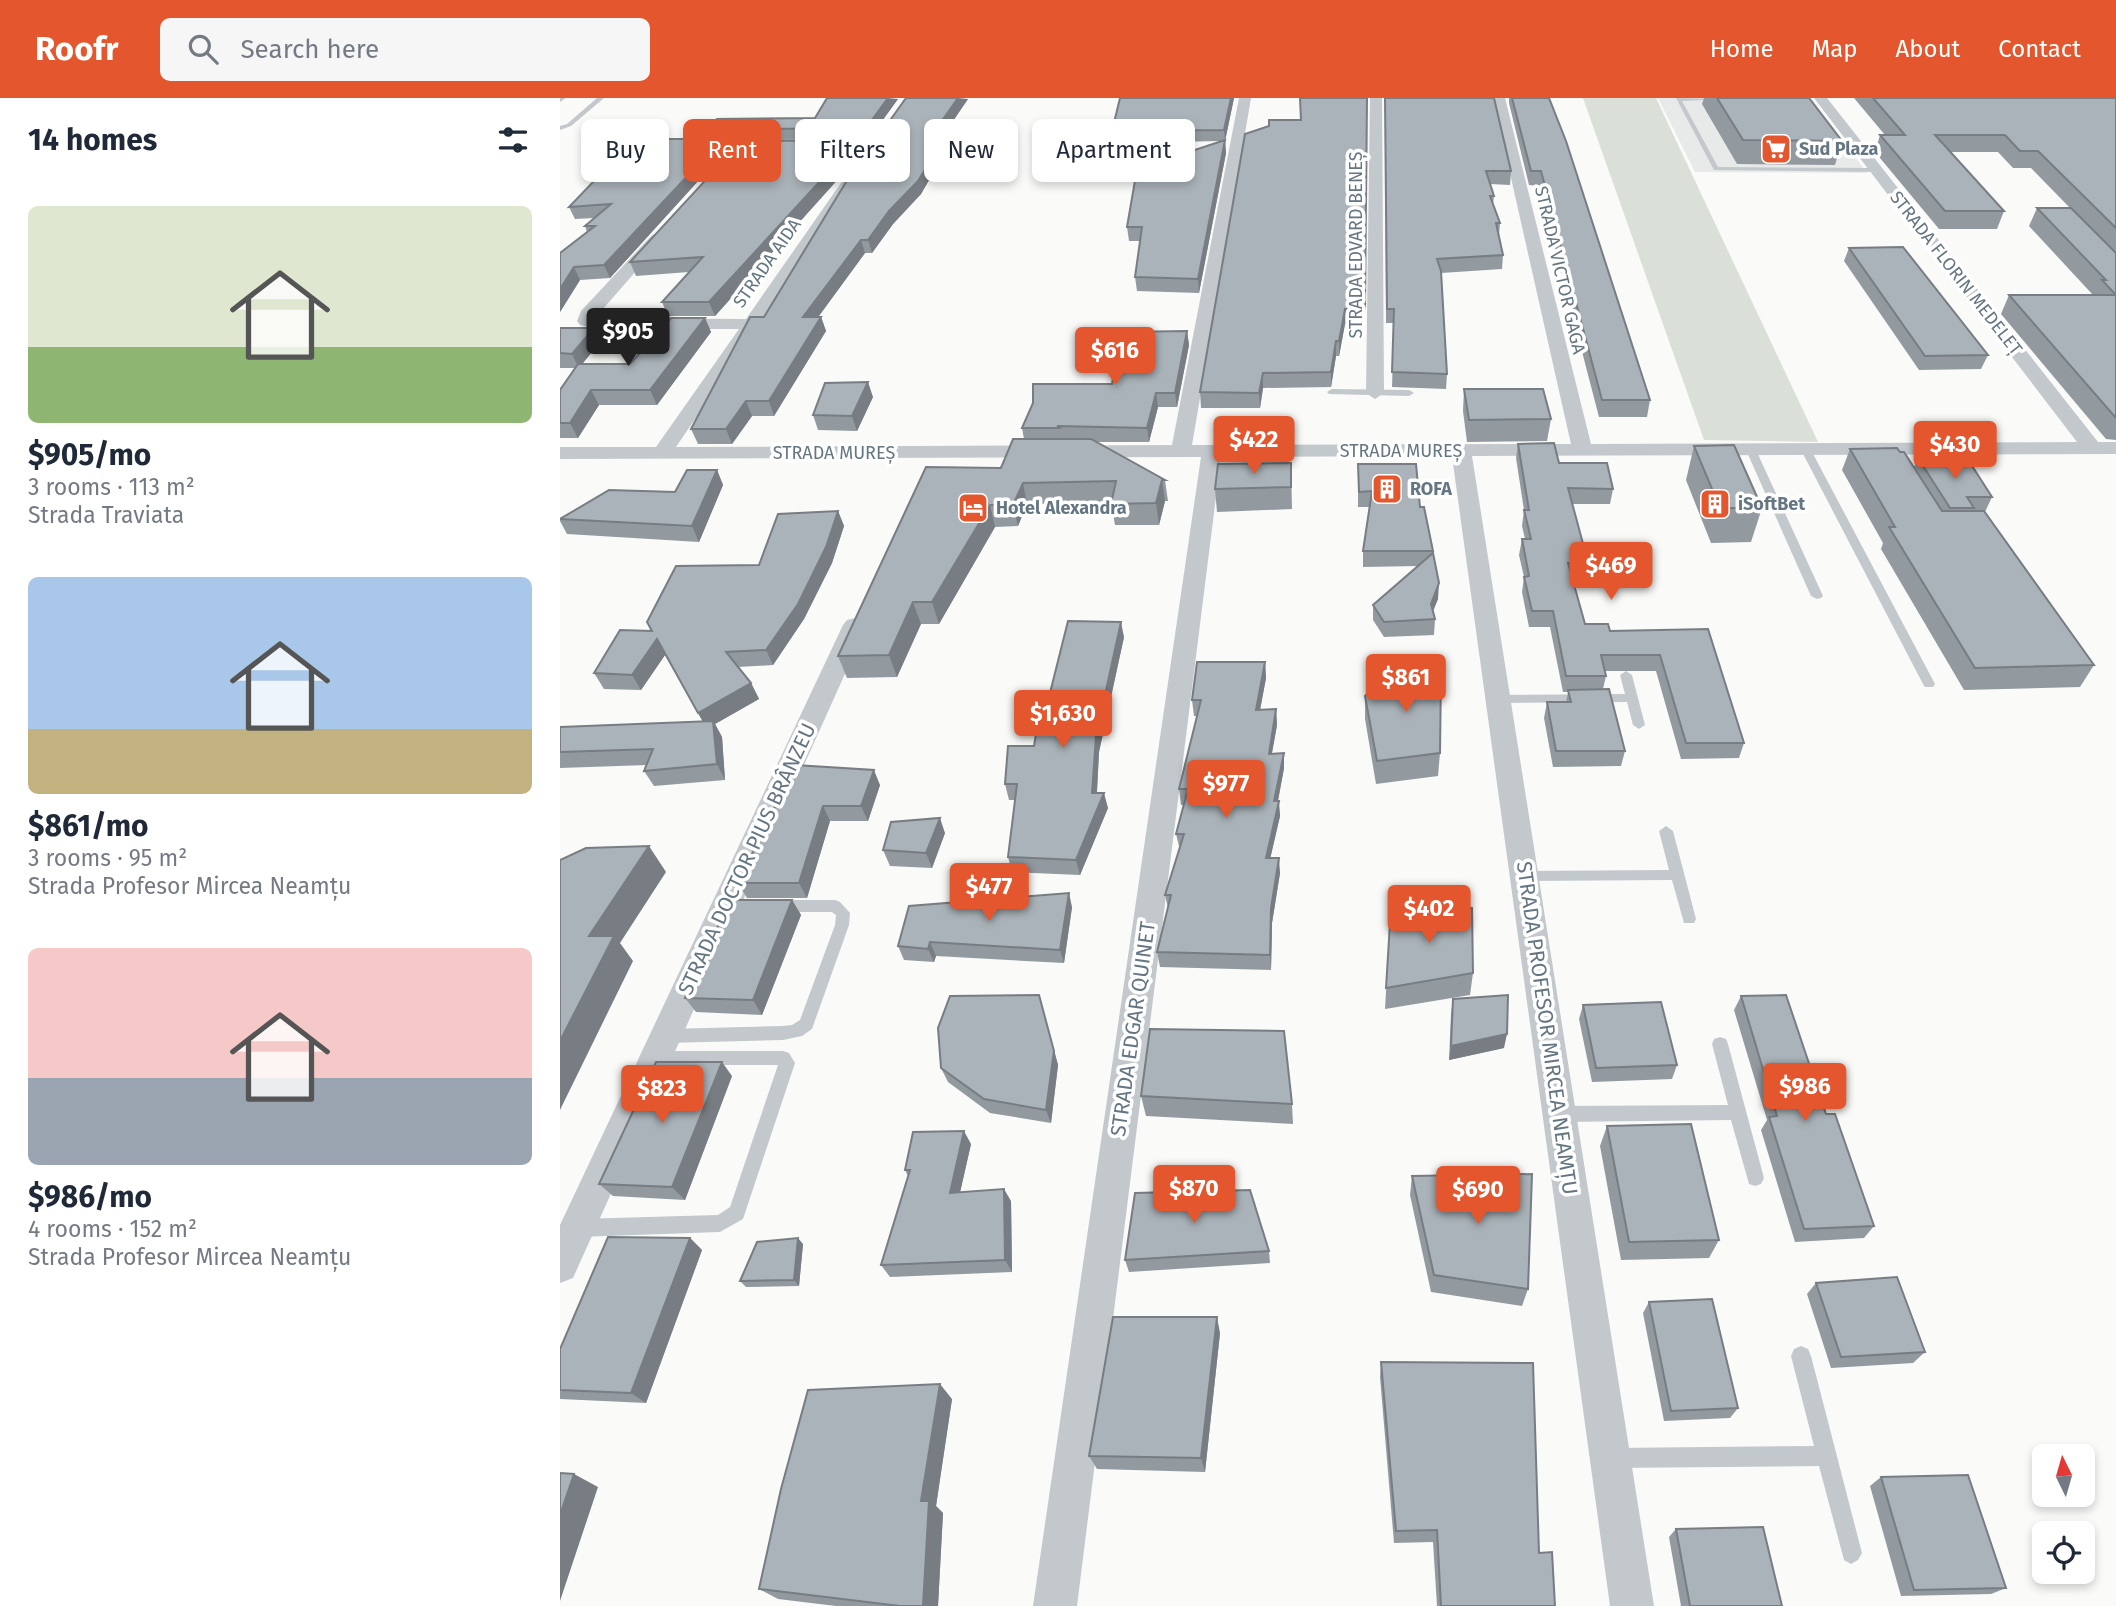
<!DOCTYPE html>
<meta charset="utf-8">
<style>
body{margin:0;font-family:"Fira Sans",sans-serif;background:#f6f6f7;color:#1f2937;height:100vh;display:flex;flex-direction:column;font-size:26px;white-space:nowrap}
*{box-sizing:border-box;margin:0}
p{font-size:23px;color:#747a83}
.icon{flex:none;width:38px;height:38px;fill:none;stroke:currentColor;stroke-width:2;stroke-linecap:round;stroke-linejoin:round}
.map{position:relative;flex:1;overflow:hidden}
.side{display:flex;flex-direction:column;background:#fff;width:560px}
.side>*{flex:none}
.hud{position:absolute;left:21px;top:21px;width:665px;height:63px;display:flex;gap:14px}
.needle{width:46px;rotate:355deg}
.fabs{position:absolute;left:1472px;top:1346px;display:grid;gap:14px}
.fabs a{display:grid;place-items:center;width:63px;height:63px;border-radius:10px;background:#fff;box-shadow:0 4px 10px #0003;font-size:35px}
.price{position:absolute;translate:-50% -60px;padding:0 16px;border-radius:7px;background:#e4572e;color:#fff;font-size:23px;line-height:46px;filter:drop-shadow(0 2px 4px #0008)}
.price::after{content:'';position:absolute;left:50%;top:42px;width:21px;height:16px;margin-left:-10px;background:inherit;clip-path:polygon(0 0,100% 0,50% 100%)}
.price.current{background:#222;color:#fff}
ul{padding:0;list-style:none}
li{display:grid;align-content:center;gap:14px;height:371px;padding:0 28px}
li span{display:grid;place-items:center;height:217px;border-radius:10px;color:#555}
li>.icon{margin-inline-start:auto}
span .icon{width:126px;height:126px;fill:#fffc;stroke-width:1}
li b{font-size:30px}
h2{display:flex;justify-content:space-between;align-items:center;height:84px;padding:0 28px;font-size:30px}
.chip{padding:0 24px;border-radius:10px;background:#fff;box-shadow:0 4px 10px #0003;font-size:24px;line-height:63px}
.chip.current{background:#e4572e;color:#fff}
header{display:flex;align-items:center;gap:42px;box-sizing:border-box;height:98px;padding:0 35px;background:#e4572e;color:#fff}
header strong{font-size:33px}
nav{display:flex;gap:38px;margin-inline-start:auto;font-size:24px}
.search{width:490px;height:63px;background:#f6f6f7;display:flex;align-items:center;gap:18px;box-sizing:border-box;padding:0 24px;border-radius:10px;color:#747a83;font-size:26px}
main{display:flex;flex:1;min-height:0}
.map>svg:first-child{display:block}
.built{fill:#e8e9e9}
.green{fill:#dadfd7}
.lines{fill:none;stroke-linecap:round;stroke-linejoin:round}
.service{fill:#c3c8cc;fill-rule:evenodd}
.minor{fill:#c3c8cc;fill-rule:evenodd}
.wall{fill:#929a9f}
.shaded-wall{fill:#777d82}
.building{fill:#aab3b9;stroke:#777d82;stroke-width:2}
.labels{text-anchor:middle;dominant-baseline:central;stroke-width:7;stroke-linejoin:round;paint-order:stroke}
.far-poi-label{font-size:18px;font-weight:bold;fill:#657683;stroke:#fff;text-anchor:start}
.far-street-label{font-size:18px;fill:#657683;stroke:#fff}
.street-label{font-size:21px;fill:#657683;stroke:#fff}
</style>
<header>
<strong>Roofr</strong>
<div class="search"><svg class="icon" aria-label="search" viewBox="0 0 24 24"><circle cx="10" cy="10" r="6"/><path d="M15 15l6 6"/></svg>Search here</div>
<nav><a>Home</a><a>Map</a><a>About</a><a>Contact</a></nav>
</header>
<main>
<section class="side">
<h2>14 homes<svg class="icon" aria-label="filters" viewBox="0 0 24 24"><path d="M4 7h16M4 17h16"/><circle cx="9" cy="7" r="2"/><circle cx="15" cy="17" r="2"/></svg></h2>
<ul>
<li><span style="background:linear-gradient(#dfe7d0 65%,#8fb573 0)"><svg class="icon" aria-label="home" viewBox="0 0 24 24"><path d="M3 11l9-7 9 7M6 9v11h12V9"/></svg></span><div><b>$905/mo</b><p>3 rooms · 113 m²</p><p>Strada Traviata</p></div></li>
<li><span style="background:linear-gradient(#a9c7e8 70%,#c2b280 0)"><svg class="icon" aria-label="home" viewBox="0 0 24 24"><path d="M3 11l9-7 9 7M6 9v11h12V9"/></svg></span><div><b>$861/mo</b><p>3 rooms · 95 m²</p><p>Strada Profesor Mircea Neamțu</p></div></li>
<li><span style="background:linear-gradient(#f6c9c9 60%,#9aa5b1 0)"><svg class="icon" aria-label="home" viewBox="0 0 24 24"><path d="M3 11l9-7 9 7M6 9v11h12V9"/></svg></span><div><b>$986/mo</b><p>4 rooms · 152 m²</p><p>Strada Profesor Mircea Neamțu</p></div></li>
</ul>
</section>
<div class="map">
<svg width="1556" height="1508" viewBox="0 0 1556 1508">
<rect width="100%" height="100%" fill="#fafaf8"/>
<path class="built" d="M1098 0H1251L1307 75 1135 74Z"/>
<path class="green" d="M1023 0H1096L1258 344 1144 342Z"/>
<g class="lines">
<path class="service" d="M0 0H6L0 4Z
M37 0H44L11 28 0 32V28L7 26Z
M1116 0 1165 1 1122 3 1158 69 1316 70 1320 72 1316 74 1154 72Z
M772 291 849 292 854 295 849 298 769 296 767 294Z
M1191 349 1196 352 1263 498 1261 500 1257 501 1251 498 1186 352Z
M1246 349 1251 352 1375 586 1373 589H1365L1363 586 1241 352Z
M1066 573 1072 577 1085 627 1079 631 1073 627 1067 604 938 605 932 601 938 597 1065 596 1060 577Z
M1106 728 1113 733 1136 821 1134 825H1124L1112 782 964 783 959 782 957 778 959 774 964 773 1109 772 1099 733Z
M218 802H275L280 804 290 815 289 827 252 931 242 938 223 942 106 945 100 943 98 938 100 933 106 931 223 928 232 927 240 922 275 827 276 817 272 814H218L213 812 211 808 213 804Z
M1160 939 1166 941 1168 946 1204 1080 1201 1086 1195 1088 1189 1086 1171 1022 1000 1024 994 1021 992 1016 994 1011 1000 1008 1168 1007 1152 946 1154 941Z
M96 953H223L229 955 235 965 183 1121 160 1134 18 1139 12 1136 9 1130 12 1124 18 1121 158 1117 170 1109 218 967H96L90 965 88 960 90 955Z
M1241 1248 1248 1251 1251 1258 1302 1455 1298 1462 1291 1466 1284 1462 1259 1368 1052 1370 1045 1367 1042 1360 1045 1353 1052 1350 1254 1348 1231 1258 1234 1251Z"/>
<path class="minor" d="M679 0H691L632 347 1011 346 933 0H945L1031 346 1517 344 1254 0H1267L1538 344H1556V356L912 358 1094 1508H1050L892 358 661 359 517 1508H473L641 359 0 361V349H96L179 231H36L20 227 17 223 21 213 92 137 97 135 105 140 35 220 186 221 290 72 295 71 302 75 116 349 612 347Z
M810 0H822L824 295 815 301 806 295Z
M313 44 320 48 318 51 260 53 253 49 260 45Z
M295 520 303 522 307 527 13 1180 0 1185V1127L283 527 287 522Z"/>
</g>
<path class="wall" d="M346 0 408 1 379 44H382L384 56 361 96 333 126 312 155H305L258 219H261L266 233 214 318H192L172 346H138L131 331Z
M674 0 665 43 666 55 639 195 577 193 575 179 580 143H569L567 129 663 43 553 45 552 33Z
M807 0 804 226H785L779 258H776L771 289 703 290 700 310H641L640 294 709 28V22H741Z
M825 0 951 73 950 87 930 86 934 98 933 107 940 125 939 137 943 157 942 171 881 175 887 276 886 291 832 289 834 225H826Z
M949 0H989L1090 302 1087 319H1039L979 88 969 87 949 5Z
M1144 0H1249L1282 43 1275 67 1177 66 1142 6Z
M1294 0H1556V342L1546 341 1441 216 1449 197H1533L1469 128 1477 110H1510L1471 70H1453L1438 54H1390L1444 113 1437 131H1379L1315 54 1320 37H1325Z
M338 1 309 41 194 42 169 49 50 180 20 182 0 214V155L27 134 25 128 34 120 15 121 9 109 101 59 140 41 157 21 255 20Z
M295 42 299 55 289 69 155 218H108L102 204 129 174 76 178 70 164Z
M1289 150 1428 257 1421 271 1359 272 1284 163Z
M145 220 151 234 97 307H39L18 340H0V292L16 270H0V230H34L40 244 22 266H70Z
M627 233 629 247 617 309H598L589 344H535L605 382 608 403H605L599 427H555L551 405 467 406 458 428 435 429 379 526H361L337 579 287 580 278 558 464 341 462 330 552 286Z
M904 291 991 321 987 343 907 344 903 313Z
M313 299 297 333 258 332 253 317Z
M958 346 1053 391 1050 406H1012L1028 464 1025 480H1012L1025 526 1050 533 1148 531 1184 645 1179 660 1121 661 1096 573H1044L1046 578 1043 591 1065 653 1061 668 993 669 984 620 987 604H1006L1008 594H1003L990 529H969L962 494 964 479 959 457 962 441H965L962 428 964 412 956 360Z
M1134 348 1202 410 1191 444 1151 445 1126 382Z
M1290 351 1354 369 1358 360 1432 399 1425 414 1534 567 1520 589 1404 592 1321 451 1323 445 1282 372Z
M731 365 732 411 657 414 655 391Z
M798 366 860 409 873 453 878 501 873 514 875 521 874 537 824 539 813 522V507L858 468 803 469V453L810 409H798Z
M157 372 163 387 139 444 7 436 0 423V420L115 394Z
M278 413 284 428 272 465 244 521 213 567 178 569 191 585 199 601 155 626 162 639 165 682 94 688 84 673 87 667 0 670V629L143 624 105 557 81 592 44 591 34 575 92 533 199 467Z
M564 539 539 654 537 695 548 710 520 777 452 774 448 759 455 702H449L445 686 474 648 486 611Z
M705 564 706 580 700 612 716 611 717 627 712 655H724V670L718 703 720 718 710 760 720 775 712 825 711 872 600 869 597 854 608 810 605 797 620 752 616 736 624 707H621L619 691 637 618H634L632 602Z
M805 598 880 655 878 678 816 686 805 621Z
M235 667 320 687 308 723H270L247 800H187L178 785Z
M385 735 372 770 330 768 323 752Z
M232 802 241 817 202 917 136 914 125 900Z
M512 809 504 865 376 858 374 864 344 862 338 848Z
M831 809 913 875 910 897 825 911Z
M479 897 498 967 491 1025 430 1015 388 984 381 970Z
M1181 898 1266 1016 1314 1128 1304 1140 1235 1144 1201 1032 1207 1022 1174 912Z
M893 901 944 950 889 962 891 916Z
M1023 907 1117 967 1112 981 1032 984 1019 921Z
M172 978 125 1102 53 1098 39 1086Z
M581 998 732 1006 733 1026 586 1018Z
M1047 1028 1159 1142 1149 1160 1061 1162 1040 1048Z
M411 1046 400 1094 451 1103 452 1174 330 1179 321 1167 348 1078 345 1072Z
M852 1078 968 1191 962 1208 871 1194 850 1097Z
M130 1140 142 1152 86 1305 0 1301V1251Z
M243 1146 239 1188 186 1189 180 1183Z
M709 1153 710 1165 569 1174 565 1162Z
M1256 1185 1365 1254 1353 1265 1271 1270 1247 1196Z
M1089 1204 1178 1310 1170 1320 1104 1323 1083 1215Z
M660 1235 645 1374 537 1371 529 1358Z
M821 1264 979 1455 995 1508H877L873 1444 834 1445 820 1279Z
M392 1301 376 1408 383 1415 378 1508H276L218 1501 199 1491Z
M1321 1379 1446 1490 1431 1496 1341 1498 1310 1388Z
M1116 1431 1222 1508H1121L1109 1439Z"/>
<path class="shaded-wall" d="M328 0 338 1 309 41 306 30Z
M398 0 408 1 370 56 367 44Z
M671 0H674L665 43 666 55 639 195 638 181 665 42 664 32Z
M190 31 194 42 169 49 50 180 44 167 165 38Z
M295 42 299 55 289 69 155 218 149 204Z
M382 44 384 56 361 96 333 126 312 155 308 142Z
M301 142 305 155 248 233 243 219Z
M14 169 20 182 0 214V191Z
M785 211V226L779 258V243Z
M261 219 266 233 214 318 209 303Z
M145 220 151 234 97 307 90 292Z
M34 230 40 244 19 270 12 256Z
M627 233 629 247 617 309 615 295Z
M776 243V258L771 289V274Z
M703 275V290L700 310 699 295Z
M308 284 313 299 297 333 292 318Z
M31 292 39 307 18 340 10 325Z
M596 295 598 309 589 344 587 330Z
M186 303 192 318 172 346 166 331Z
M157 372 163 387 139 444 132 428Z
M602 382 605 403 599 427 596 405Z
M463 385 467 406 458 428 453 407Z
M430 407 435 429 379 526 372 504Z
M278 413 284 428 272 465 244 521 213 567 206 552Z
M879 485 878 501 869 521 871 506Z
M353 504 361 526 337 579 329 557Z
M561 524 564 539 539 654 536 710 532 695 536 638Z
M97 541 105 557 81 592 72 577Z
M705 564 706 580 697 628 696 612Z
M191 585 199 601 155 626 162 639 165 682 157 666 147 630 138 615Z
M716 611 717 627 709 671V656Z
M724 655V670L715 718 714 703Z
M314 672 320 687 308 723 301 708Z
M544 695 548 710 520 777 516 762Z
M719 703 720 718 707 775 706 760Z
M263 708 270 723 247 800 239 785Z
M380 720 385 735 372 770 366 755Z
M89 748 106 774 60 845 73 863 0 1012V943L29 838Z
M719 760 720 775 712 825 711 872 710 857 711 810Z
M509 795 512 809 504 865 500 852Z
M232 802 241 817 202 917 193 902Z
M370 844 376 858 374 864 368 851Z
M479 897 498 967 491 1025 486 1012Z
M947 936 944 950 889 962 891 948Z
M162 964 172 978 125 1102 112 1089Z
M404 1033 411 1046 397 1108 390 1095Z
M444 1091 451 1103 452 1174 445 1162Z
M130 1140 142 1152 86 1305 71 1295Z
M238 1140 243 1146 239 1188 234 1182Z
M657 1219 660 1235 645 1374 641 1360Z
M380 1286 392 1301 376 1408 383 1415 378 1508H363L361 1403Z
M14 1376 38 1389 0 1503V1417Z"/>
<path class="building" d="M267 0H328L306 30 190 31 165 38 44 167 14 169 0 191V155L35 128H25L51 106 9 109 57 59H101L103 41H140L157 21 255 20Z
M346 0H398L367 44H382L358 83 329 113 308 142H301L243 219H261L209 303H186L166 331H131L190 219H204L286 84Z
M560 0H671L664 32 552 33Z
M740 0H807L805 211H785L779 243H776L771 274 703 275 699 295 640 294 685 36 709 28V22H741Z
M825 0H934L951 73H926L934 98H930L940 125H936L943 157 877 161 881 173 887 276 832 274 834 211H827Z
M952 0H989L1006 43 1090 302H1042L981 73H971Z
M1157 0H1249L1282 43 1183 42Z
M1313 0H1556V130L1478 53H1460L1445 37H1375L1444 113H1385L1320 37H1345Z
M295 42 285 56 149 204H102L143 159 70 164 177 48 191 43Z
M665 42 638 181 575 179 582 129H567L577 71Z
M1477 110H1511L1556 155V197L1542 182H1546Z
M1343 149 1428 257 1365 258 1289 150Z
M1449 197H1556V320Z
M111 220H145L90 292H31L10 325H0V292L18 266H70Z
M0 230H34L12 256 0 255Z
M627 233 615 295H596L587 330 497 328 501 330H462L473 305V286H552L561 234Z
M308 284 292 318 253 317 265 285Z
M904 291H983L991 321 909 322Z
M453 341H531L605 382H602L596 405 551 406 556 383 463 385 453 407H430L372 504H353L329 557 278 558 366 369 441 370Z
M994 345 999 365H1047L1053 391 1008 390 1028 464 1008 465 1025 526H1048L1050 533 1148 531 1184 645H1126L1100 557H1041L1046 578H1006L993 513H972L964 479 969 478 962 441H971L964 412H969L958 346Z
M1174 347 1202 410H1160L1134 348Z
M1337 350 1340 354H1344L1382 413H1424L1534 567 1415 570 1329 429H1335L1290 351Z
M1358 360H1407L1432 399H1407L1414 410H1390Z
M731 365V389L655 391 658 366Z
M798 366H856L860 409H864L873 453H803L812 393 799 394Z
M127 372H157L132 428 0 421 49 392 115 394Z
M278 413 266 449 238 506 206 552 166 554 191 585 138 615 97 541 72 577 34 575 60 532 92 533 87 524 116 468 199 467 218 416Z
M873 455 879 485 871 506 875 521 824 524 813 507Z
M508 523 561 524 536 638 532 695H544L516 762 448 759 457 686H445L448 648H474L480 611H486Z
M637 564H705L696 612 716 611 709 656 724 655 714 703H719L706 760H719L711 810 710 857 597 854 611 797H605L624 736H616L628 691H619L641 602H632Z
M834 567 881 577 880 655 817 663 805 598Z
M1049 591 1065 653H996L987 604H1011L1008 592Z
M153 623 157 666 84 673 93 651 0 654V629Z
M235 667 314 672 301 708H263L239 785H178Z
M380 720 366 755 323 752 331 724Z
M89 748 29 838H54L0 943V762L26 750Z
M509 795 500 852 370 844 368 851 338 848 349 808Z
M170 802H232L193 902 125 900Z
M831 809 912 810 913 875 826 890Z
M479 897 494 953 486 1012 424 1001 381 970 378 930 390 898Z
M948 897 947 936 891 948 893 901Z
M1226 897 1266 1016H1275L1314 1128 1244 1131 1209 1019 1217 1018 1181 898Z
M1101 904 1117 967 1036 970 1023 907Z
M590 931 724 933 732 1006 581 998Z
M96 964H162L112 1089 39 1086Z
M1131 1026 1159 1142 1069 1144 1047 1028Z
M404 1033 390 1095 444 1091 445 1162 321 1167 350 1072H345L353 1034Z
M972 1076 968 1191 874 1177 852 1078Z
M690 1092 709 1153 565 1162 575 1095Z
M48 1139 130 1140 71 1295 0 1292V1251Z
M238 1140 234 1182 180 1183 197 1144Z
M1337 1179 1365 1254 1281 1259 1256 1185Z
M1152 1201 1178 1310 1111 1313 1089 1204Z
M553 1219H657L641 1360 529 1358Z
M821 1264 973 1265 979 1455 992 1454 995 1508H881L877 1432 836 1433Z
M380 1286 361 1403H369L363 1508H340L199 1491 221 1391 248 1292Z
M0 1375 14 1376 0 1417Z
M1408 1377 1446 1490 1354 1492 1321 1379Z
M1203 1429 1222 1508H1130L1116 1431Z"/>
<defs>
<g id="supermarket-square" transform="scale(1.575)"><rect x="-9" y="-9" width="18" height="18" rx="4" fill="#e4572e" stroke="#fff"/><path d="M-6-5.5h2.5l.6 2H6L4.5 2H-2.5L-4.4-4H-6ZM-1.5 3.2a1.3 1.3 0 1 0 .1 0ZM3 3.2a1.3 1.3 0 1 0 .1 0Z" fill="#fff"/></g>
<g id="building-square" transform="scale(1.575)"><rect x="-9" y="-9" width="18" height="18" rx="4" fill="#e4572e" stroke="#fff"/><path d="M-4-6H4V6H1V3H-1V6H-4ZM-2.5-4.3h1.7v1.8h-1.7ZM.8-4.3h1.7v1.8H.8ZM-2.5-1h1.7V.8h-1.7ZM.8-1h1.7V.8H.8Z" fill="#fff"/></g>
<g id="hotel-square" transform="scale(1.575)"><rect x="-9" y="-9" width="18" height="18" rx="4" fill="#e4572e" stroke="#fff"/><path d="M-6-4.5h1.5V1H6V5H4.5V3h-9V5H-6ZM-4 0a1.8 1.8 0 1 1 3.6 0ZM.5 0V-2.5h3Q6-2.5 6 0Z" fill="#fff"/></g>
</defs>
<g fill-rule="evenodd">
<use href="#supermarket-square" x="1216" y="51"/>
<use href="#building-square" x="827" y="391"/>
<use href="#building-square" x="1155" y="406"/>
<use href="#hotel-square" x="413" y="410"/>
</g>
<g class="labels">
<g class="far-poi-label">
<text x="1239" y="51">Sud Plaza</text>
<text x="850" y="391">ROFA</text>
<text x="1178" y="406">iSoftBet</text>
<text x="436" y="410">Hotel Alexandra</text>
</g>
<g class="far-street-label">
<text transform="translate(796 147) rotate(-90)">STRADA EDVARD BENEȘ</text>
<text transform="translate(207 165) rotate(-55)">STRADA AIDA</text>
<text transform="translate(1000 172) rotate(77)">STRADA VICTOR GAGA</text>
<text transform="translate(1396 175) rotate(52)">STRADA FLORIN MEDELEȚ</text>
<text x="841" y="353">STRADA MUREȘ</text>
<text x="274" y="355">STRADA MUREȘ</text>
</g>
<g class="street-label">
<text transform="translate(187 761) rotate(-65)">STRADA DOCTOR PIUS BRÂNZEU</text>
<text transform="translate(987 930) rotate(82)">STRADA PROFESOR MIRCEA NEAMȚU</text>
<text transform="translate(573 931) rotate(-82)">STRADA EDGAR QUINET</text>
</g>
</g>
</svg>
<div class="fabs">
<a><svg class="needle" viewBox="-14 -14 28 28"><path d="M0-13l5 13h-10z" fill="#e53935"/><path d="M0 13l5-13h-10z" fill="#747a83"/></svg></a>
<a><svg class="icon" aria-label="locate" viewBox="0 0 24 24"><circle cx="12" cy="12" r="6"/><path d="M12 2v4M12 18v4M2 12h4M18 12h4"/></svg></a>
</div>
<b class="price current" style="left:68px;top:270px">$905</b>
<b class="price" style="left:555px;top:289px">$616</b>
<b class="price" style="left:694px;top:378px">$422</b>
<b class="price" style="left:1395px;top:383px">$430</b>
<b class="price" style="left:1051px;top:504px">$469</b>
<b class="price" style="left:846px;top:616px">$861</b>
<b class="price" style="left:503px;top:652px">$1,630</b>
<b class="price" style="left:666px;top:722px">$977</b>
<b class="price" style="left:429px;top:825px">$477</b>
<b class="price" style="left:869px;top:847px">$402</b>
<b class="price" style="left:1245px;top:1025px">$986</b>
<b class="price" style="left:102px;top:1027px">$823</b>
<b class="price" style="left:634px;top:1127px">$870</b>
<b class="price" style="left:918px;top:1128px">$690</b>
<div class="hud">
<a class="chip">Buy</a>
<a class="chip current">Rent</a>
<a class="chip">Filters</a>
<a class="chip">New</a>
<a class="chip">Apartment</a>
</div>
</div>
</main>
